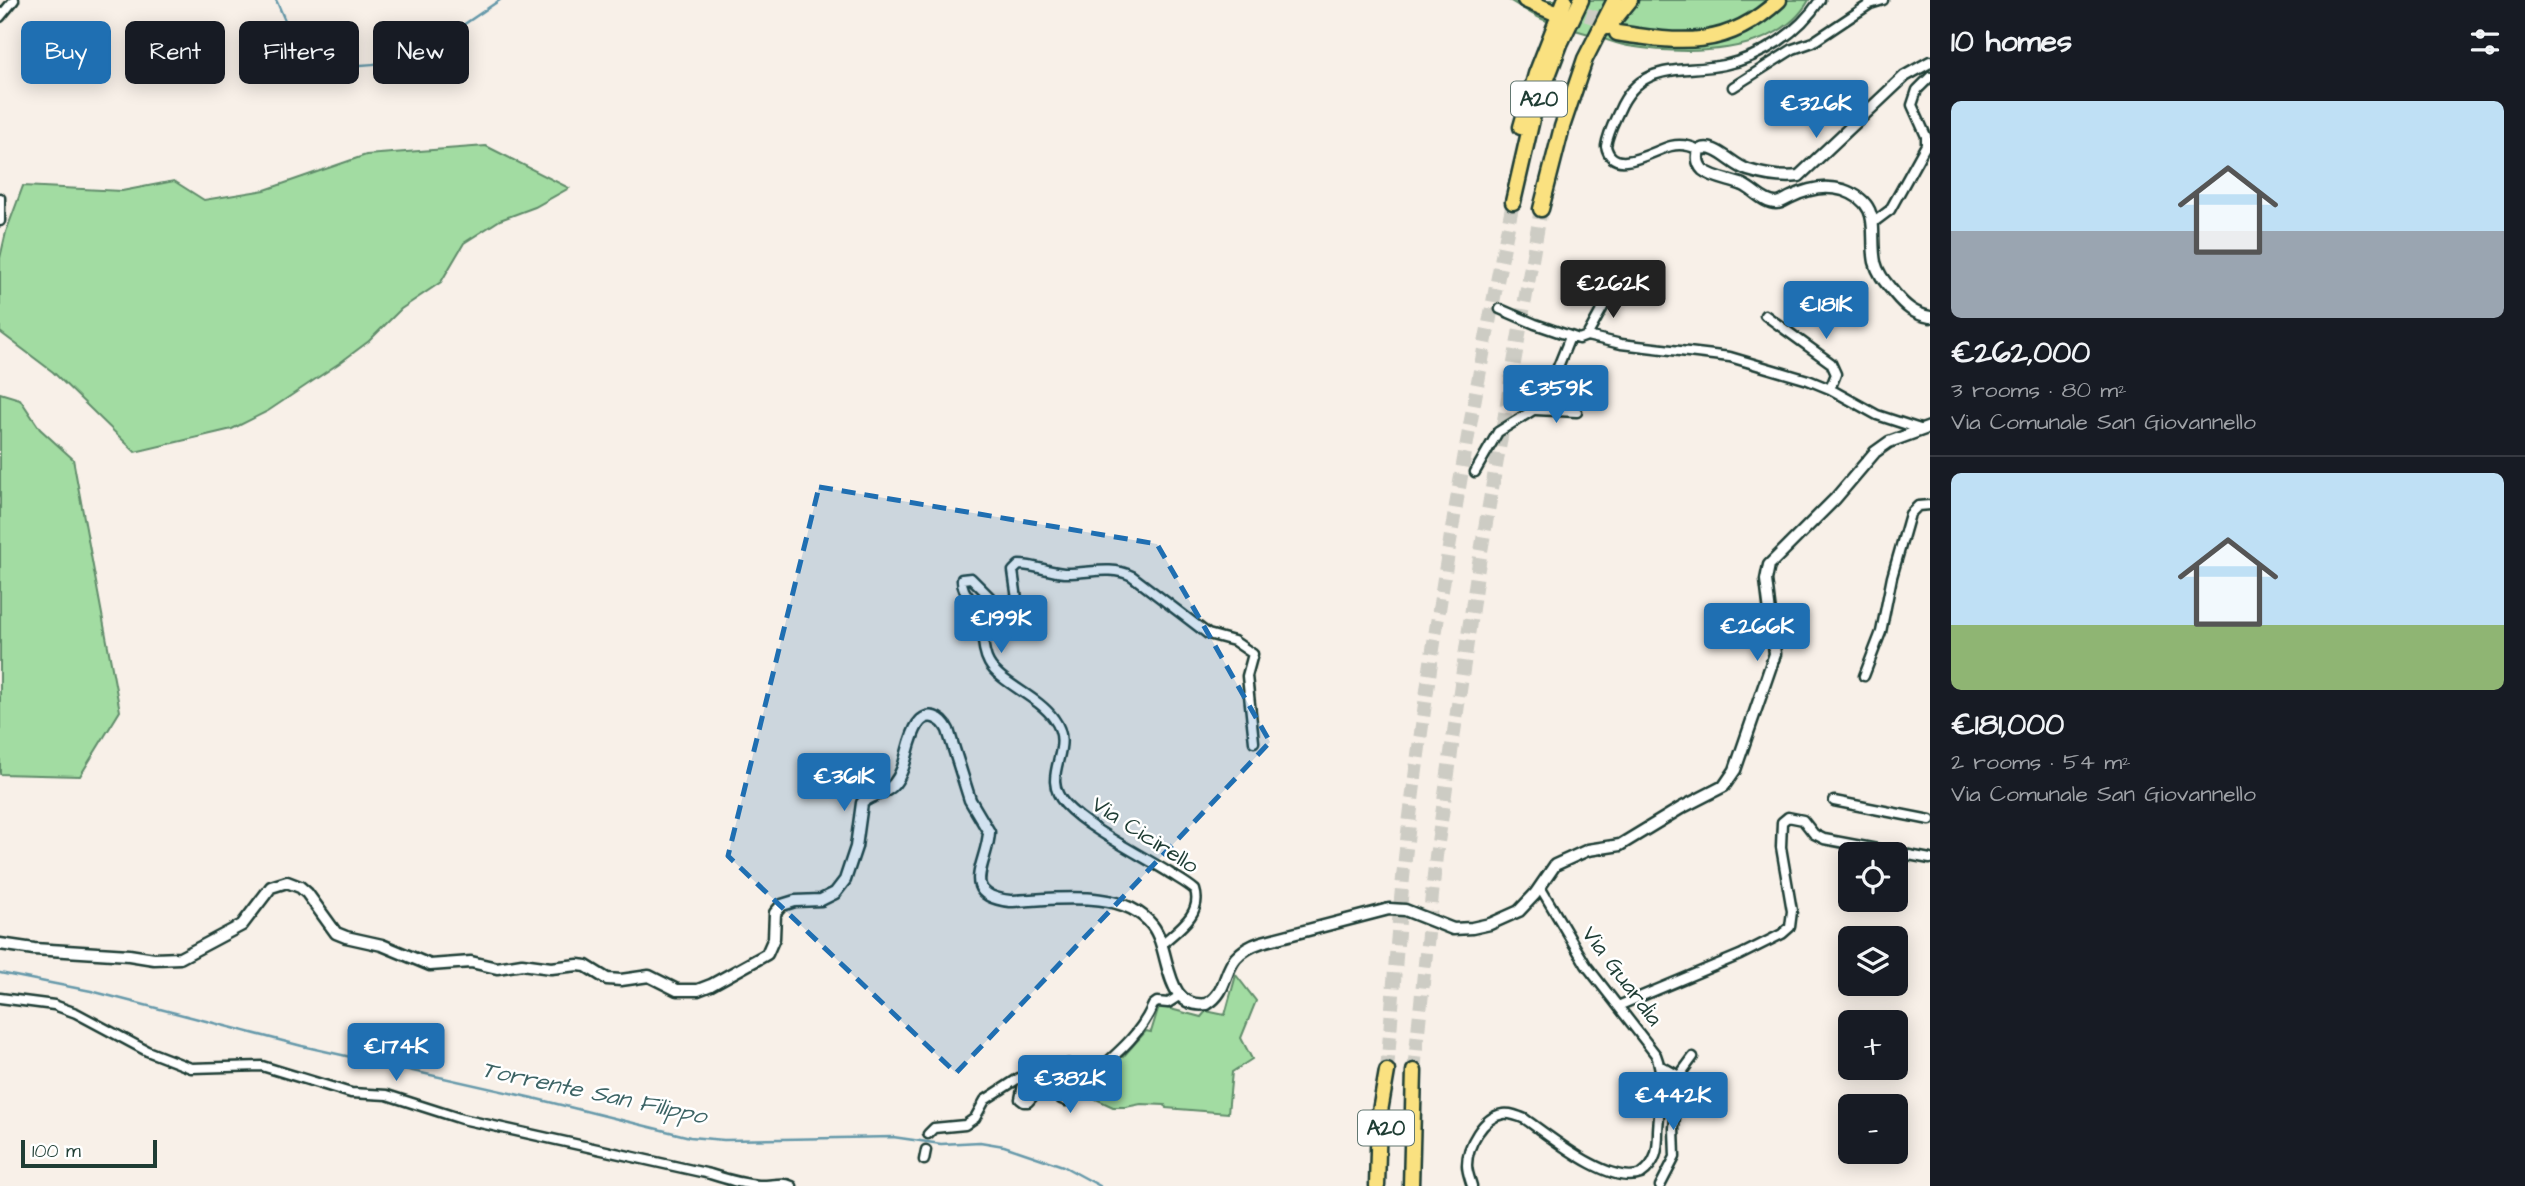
<!DOCTYPE html>
<meta charset="utf-8">
<style>
body{margin:0;font-family:"Architects Daughter",sans-serif;background:#242831;color:#f1f3f6;height:100vh;display:flex;flex-direction:column;font-size:26px;white-space:nowrap}
*{box-sizing:border-box;margin:0}
p{font-size:23px;color:#9ea1a6}
.icon{flex:none;width:38px;height:38px;fill:none;stroke:currentColor;stroke-width:2;stroke-linecap:round;stroke-linejoin:round}
.map{position:relative;flex:1;overflow:hidden}
.details{display:flex;flex-direction:column;background:#171b24;width:595px}
.details>*{flex:none}
.hud{position:absolute;left:21px;top:21px;width:665px;height:63px;display:flex;gap:14px}
.buttons{position:absolute;left:1838px;top:842px;display:grid;gap:14px}
.buttons a{display:grid;place-items:center;width:70px;height:70px;border-radius:10px;background:#171b24;box-shadow:0 4px 18px #0003;font-size:35px}
.scale{position:absolute;left:21px;bottom:18px;width:136px;box-sizing:border-box;padding-left:7px;border:4px solid #1f3d34;border-top:0;font-size:19px;line-height:24px;white-space:nowrap;color:#1f3d34;-webkit-text-stroke:5px #fff;paint-order:stroke}
.price{position:absolute;translate:-50% -60px;padding:0 16px;border-radius:7px;background:#1f6fb2;color:#fff;font-size:23px;line-height:46px;filter:drop-shadow(0 2px 4px #0008)}
.price::after{content:'';position:absolute;left:50%;top:42px;width:21px;height:16px;margin-left:-10px;background:inherit;clip-path:polygon(0 0,100% 0,50% 100%)}
.price.current{background:#222;color:#fff}
ul{padding:0;list-style:none}
li{display:grid;align-content:center;gap:14px;height:371px;padding:0 21px}
li+li{border-top:2px solid #363941}
li span{display:grid;place-items:center;height:217px;border-radius:10px;color:#555}
li>.icon{margin-inline-start:auto}
span .icon{width:126px;height:126px;fill:#fffc;stroke-width:1}
li b{font-size:30px}
h2{display:flex;justify-content:space-between;align-items:center;height:84px;padding:0 21px;font-size:30px}
.pill{padding:0 24px;border-radius:10px;background:#171b24;box-shadow:0 4px 18px #0003;font-size:24px;line-height:63px}
.pill.current{background:#1f6fb2;color:#fff}
main{display:flex;flex:1;min-height:0}
.map>svg:first-child{display:block}
.green{fill:#a2dca2;stroke:#608c6b;stroke-width:2}
.lines{fill:none;stroke-linecap:round;stroke-linejoin:round}
.stream{stroke:#69a;stroke-width:2.5}
.motorway-tunnel{stroke:#cdccc4;stroke-width:14;stroke-dasharray:14 7;stroke-linecap:butt}
.minor-casing{stroke:#1f3d34;stroke-width:13}
.tertiary-casing{stroke:#1f3d34;stroke-width:15}
.motorway-casing{stroke:#1f3d34;stroke-width:19}
.minor{stroke:#fff;stroke-width:8}
.tertiary{stroke:#fff;stroke-width:10}
.motorway{stroke:#fae180;stroke-width:14}
.marked{fill:#1f6fb2;fill-opacity:0.2;stroke:#1f6fb2;stroke-width:5;stroke-dasharray:14 9;stroke-linejoin:round}
.labels{text-anchor:middle;dominant-baseline:central;stroke-width:5;stroke-linejoin:round;paint-order:stroke}
.shield{fill:#fff;stroke:#627771;stroke-width:2}
.shield-label{font-size:21px;font-weight:bold;fill:#1f3d34}
.street-label{font-size:23px;fill:#1f3d34;stroke:#fff}
.water-label{font-size:24px;font-style:italic;fill:#3d6465;stroke:#fff}
</style>
<main>
<div class="map">
<svg width="1930" height="1186" viewBox="0 0 1930 1186">
<rect width="100%" height="100%" fill="#f8f0e8"/>
<filter id="ink" filterUnits="userSpaceOnUse"><feTurbulence type="fractalNoise" baseFrequency=".0143" numOctaves="2"/><feDisplacementMap in="SourceGraphic" scale="14" xChannelSelector="R" yChannelSelector="G"/><feConvolveMatrix kernelMatrix="1 2 1 2 8 2 1 2 1" color-interpolation-filters="sRGB"/></filter>
<g filter="url(#ink)">
<path class="green" d="M1509 0H1809C1777 57 1685 55 1628 46 1616 44 1604 39 1593 35 1576 30 1558 26 1542 19 1530 14 1520 6 1509 0Z
M486 146 569 188 535 207 500 220 464 243 441 282 401 309 369 341 341 362 268 411 232 429 135 452 53 372 0 332V258L6 232 23 186 122 191 174 181 204 200 265 190 366 155Z
M0 393 20 399 40 429 73 459 120 711 80 776 0 774Z
M1236 975 1256 1001 1241 1038 1252 1059 1232 1072 1228 1113 1166 1108 1165 1105 1141 1104 1126 1107H1113L1096 1099H1091L1089 1092 1120 1055 1123 1057 1146 1031 1151 1032 1159 1006 1201 1017 1206 1011 1225 1015Z"/>
<g class="lines">
<path class="stream" d="M276 0C283 14 288 32 298 44 306 53 320 57 332 61 395 79 450 33 500 0
M0 973 91 991 302 1046 537 1099 690 1137 724 1140 893 1137 941 1144 980 1142 1004 1146 1063 1166 1100 1186"/>
<path class="motorway-tunnel" d="M1566 8 1621 26
M1387 1071C1393 997 1398 923 1406 849 1432 632 1469 417 1513 202
M1414 1071 1436 856 1477 574 1541 209"/>
<g class="minor-casing">
<path id="minor" d="M0 17 14 0
M1733 87 1793 49 1813 42 1870 4 1883 0
M1699 150C1691 146 1680 144 1671 146 1654 150 1613 178 1606 146 1608 133 1614 122 1619 111 1641 60 1680 74 1724 65 1762 57 1799 32 1820 0
M0 198V221
M1874 222 1890 210 1926 145V136L1912 105 1917 90 1930 77
M1500 309 1535 324 1579 339 1587 336 1621 344 1730 357 1808 380 1830 389 1877 415 1920 429
M1765 315 1831 363 1836 374 1830 389
M1587 336 1613 289
M1536 410 1577 412
M1475 472 1498 432 1543 404 1570 337
M1864 676 1881 632 1892 577 1910 514 1918 506 1930 505
M1834 801 1930 820
M1162 944C1177 930 1203 914 1195 890 1187 883 1177 878 1168 872 1139 854 1087 828 1065 804 1038 774 1077 750 1054 719 1038 696 1000 683 989 663 980 647 985 628 978 611 973 599 961 593 962 579L971 578 997 604 1009 608 1017 599 1013 571 1019 565C1035 565 1049 572 1064 573 1087 574 1110 565 1132 576L1208 634 1234 641 1253 654 1247 676 1254 742
M0 998 54 1005 76 1013 147 1051 191 1068 262 1066 351 1093 387 1095 462 1119 710 1174C726 1179 742 1184 759 1185 770 1186 782 1181 792 1186
M1618 1006 1740 955 1782 934 1790 927 1792 911 1781 847 1782 822 1788 817 1803 820 1814 834 1824 839 1930 859
M1659 1065 1679 1076
M928 1134 934 1128 965 1125 975 1118 985 1100 1019 1078 1024 1080 1020 1099 1024 1102H1028L1052 1075 1068 1064 1069 1071 1061 1099 1066 1101C1095 1068 1136 1046 1153 1005L1157 1002 1168 1003 1179 996
M924 1160 926 1150
M1472 1186C1470 1179 1467 1172 1467 1165 1467 1146 1483 1117 1503 1114 1511 1113 1518 1116 1525 1119 1551 1137 1609 1186 1641 1174 1657 1163 1658 1149 1658 1131 1659 1107 1665 1077 1656 1055L1586 965 1540 887
M1660 1186 1675 1157 1674 1128 1679 1076 1693 1057"/>
</g>
<g class="tertiary-casing">
<path id="tertiary" d="M1930 62 1905 76 1799 176C1783 178 1764 175 1748 170 1731 165 1716 142 1699 150 1697 157 1697 164 1703 170 1713 178 1731 180 1743 185 1754 190 1764 203 1776 203 1782 203 1786 199 1791 197 1807 189 1826 185 1843 190 1884 204 1869 232 1875 262 1878 275 1887 284 1895 294 1905 306 1914 314 1930 317
M0 944 34 949 129 955 154 959 180 958 242 925 271 887 287 882 300 887 307 893 336 933 346 937 382 945 430 965 471 962 497 968 522 964 551 968 578 965 586 966 607 979 621 980 649 976 677 990H698L711 985 767 954 774 938 775 913 782 905 795 901 821 900 835 893 845 880 856 847 862 803C871 794 885 795 894 784 908 767 906 742 918 724 928 710 942 718 948 730L970 800 989 832C988 863 957 895 1010 901 1053 900 1122 887 1152 925 1172 950 1162 1010 1207 1004 1235 987 1216 957 1262 942L1389 909 1405 910 1453 929 1472 928 1490 924 1519 911 1535 894 1555 865 1588 850 1620 845 1681 808 1724 786 1735 770 1775 654 1766 580 1769 565 1835 499 1875 452 1889 442 1930 427"/>
</g>
<g class="motorway-casing">
<path id="motorway" d="M1525 0 1553 12
M1608 27 1630 0
M1617 33C1682 43 1727 49 1779 0
M1521 127 1536 74 1565 0
M1513 202 1533 115 1560 44 1581 0
M1541 209 1562 127 1585 59 1615 0
M1377 1186 1379 1117 1387 1071
M1411 1186 1414 1071"/>
</g>
<use href="#minor" class="minor"/>
<use href="#tertiary" class="tertiary"/>
<use href="#motorway" class="motorway"/>
</g>
</g>
<path class="marked" d="M819 487 1157 544 1270 742 956 1073 728 856Z"/>
<g class="labels">
<g class="shield">
<rect x="1511" y="81.5" width="56" height="35" rx="5"/>
<rect x="1358" y="1110.5" width="56" height="35" rx="5"/>
</g>
<g class="shield-label">
<text x="1539" y="99">A20</text>
<text x="1386" y="1128">A20</text>
</g>
<g class="street-label">
<text transform="translate(1145 835) rotate(33)">Via Cicirello</text>
<text transform="translate(1622 976) rotate(53)">Via Guardia</text>
</g>
<g class="water-label">
<text transform="translate(594 1093) rotate(12)">Torrente San Filippo</text>
</g>
</g>
</svg>
<div class="buttons">
<a><svg class="icon" aria-label="locate" viewBox="0 0 24 24"><circle cx="12" cy="12" r="6"/><path d="M12 2v4M12 18v4M2 12h4M18 12h4"/></svg></a>
<a><svg class="icon" aria-label="layers" viewBox="0 0 24 24"><path d="M12 4l9 5-9 5-9-5zM3 14l9 5 9-5"/></svg></a>
<a>+</a>
<a>−</a>
</div>
<div class="scale">100 m</div>
<b class="price" style="left:1816px;top:140px">€326K</b>
<b class="price current" style="left:1613px;top:320px">€262K</b>
<b class="price" style="left:1826px;top:341px">€181K</b>
<b class="price" style="left:1556px;top:425px">€359K</b>
<b class="price" style="left:1001px;top:655px">€199K</b>
<b class="price" style="left:1757px;top:663px">€266K</b>
<b class="price" style="left:844px;top:813px">€361K</b>
<b class="price" style="left:396px;top:1083px">€174K</b>
<b class="price" style="left:1070px;top:1115px">€382K</b>
<b class="price" style="left:1673px;top:1132px">€442K</b>
<div class="hud">
<a class="pill current">Buy</a>
<a class="pill">Rent</a>
<a class="pill">Filters</a>
<a class="pill">New</a>
</div>
</div>
<section class="details">
<h2>10 homes<svg class="icon" aria-label="filters" viewBox="0 0 24 24"><path d="M4 7h16M4 17h16"/><circle cx="9" cy="7" r="2"/><circle cx="15" cy="17" r="2"/></svg></h2>
<ul>
<li><span style="background:linear-gradient(#bfe0f5 60%,#9aa5b1 0)"><svg class="icon" aria-label="home" viewBox="0 0 24 24"><path d="M3 11l9-7 9 7M6 9v11h12V9"/></svg></span><div><b>€262,000</b><p>3 rooms · 80 m²</p><p>Via Comunale San Giovannello</p></div></li>
<li><span style="background:linear-gradient(#bfe0f5 70%,#8fb573 0)"><svg class="icon" aria-label="home" viewBox="0 0 24 24"><path d="M3 11l9-7 9 7M6 9v11h12V9"/></svg></span><div><b>€181,000</b><p>2 rooms · 54 m²</p><p>Via Comunale San Giovannello</p></div></li>
</ul>
</section>
</main>
